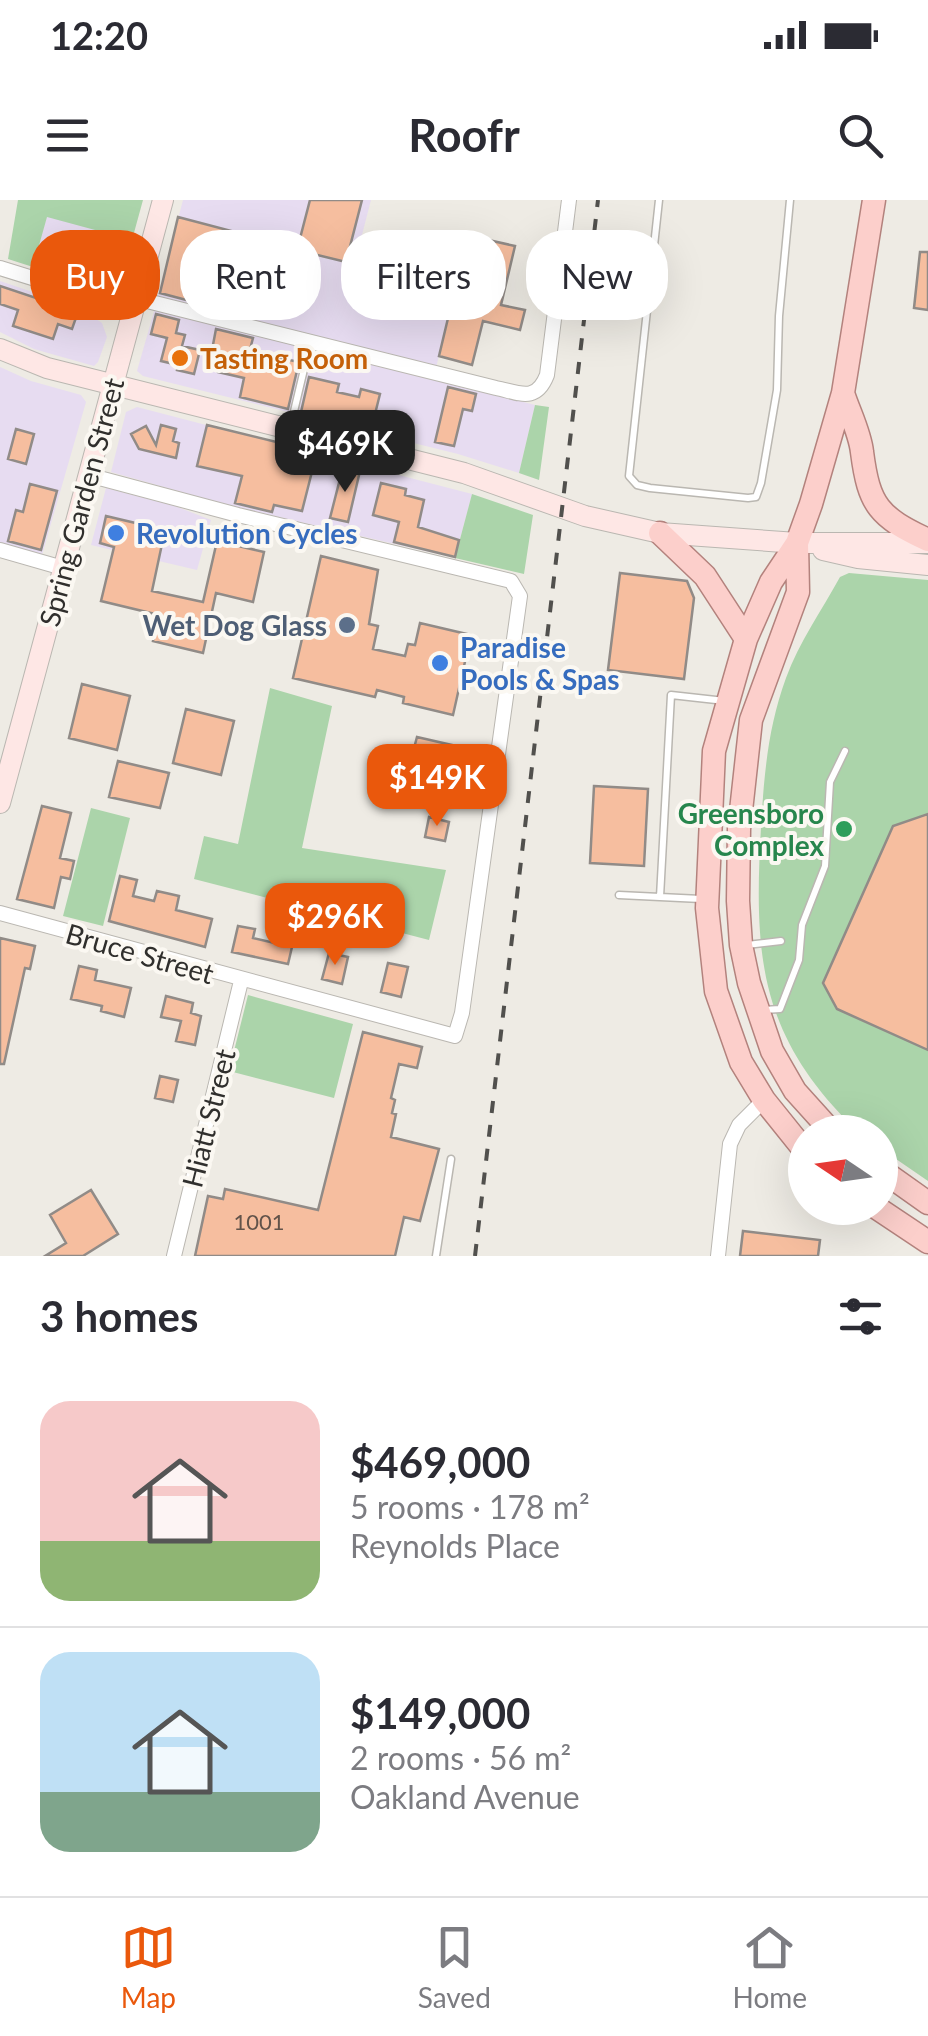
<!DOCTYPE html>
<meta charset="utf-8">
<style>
body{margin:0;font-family:Lato,sans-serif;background:#f7f7f7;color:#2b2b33;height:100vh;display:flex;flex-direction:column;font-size:38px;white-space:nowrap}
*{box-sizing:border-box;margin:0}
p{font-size:32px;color:#7c7c81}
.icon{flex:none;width:55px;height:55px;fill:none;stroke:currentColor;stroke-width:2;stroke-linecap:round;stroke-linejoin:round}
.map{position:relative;height:1056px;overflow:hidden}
.details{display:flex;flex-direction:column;background:#fff;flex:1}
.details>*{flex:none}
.banner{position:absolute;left:30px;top:30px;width:870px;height:90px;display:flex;gap:20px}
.needle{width:65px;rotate:283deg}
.buttons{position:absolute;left:788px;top:915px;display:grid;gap:20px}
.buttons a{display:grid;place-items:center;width:110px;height:110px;border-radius:50%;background:#fff;box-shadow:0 10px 40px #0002;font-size:50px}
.price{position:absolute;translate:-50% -85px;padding:0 22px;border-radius:20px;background:#ea580c;color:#fff;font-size:32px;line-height:65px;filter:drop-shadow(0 2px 5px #0008)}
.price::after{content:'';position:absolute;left:50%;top:60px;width:30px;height:22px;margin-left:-15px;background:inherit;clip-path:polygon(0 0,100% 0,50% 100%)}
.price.active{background:#222;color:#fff}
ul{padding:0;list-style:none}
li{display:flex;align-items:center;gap:30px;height:250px;padding:0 40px}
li+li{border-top:2px solid #e1e1e2}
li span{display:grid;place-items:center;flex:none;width:280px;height:200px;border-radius:30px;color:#555}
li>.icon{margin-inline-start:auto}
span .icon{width:120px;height:120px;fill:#fffc;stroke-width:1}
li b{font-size:42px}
h2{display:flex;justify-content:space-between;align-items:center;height:120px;padding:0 40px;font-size:42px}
.pill{padding:0 35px;border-radius:40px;background:#fff;box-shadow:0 10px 40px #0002;font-size:35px;line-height:90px}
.pill.active{background:#ea580c;color:#fff}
.status{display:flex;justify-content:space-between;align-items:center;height:70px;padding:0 50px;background:#fff;direction:ltr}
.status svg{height:28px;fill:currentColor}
header{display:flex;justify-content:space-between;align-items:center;height:130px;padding:0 40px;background:#fff;font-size:45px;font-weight:700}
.tab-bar{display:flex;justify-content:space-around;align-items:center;height:140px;border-top:2px solid #e1e1e2;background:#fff;font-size:28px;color:#7c7c81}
.tab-bar a{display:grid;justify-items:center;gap:5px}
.tab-bar .active{color:#ea580c}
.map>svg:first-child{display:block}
.commercial{fill:#e7dcf1}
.green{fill:#abd4aa}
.building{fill:#f6be9f;stroke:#918b87;stroke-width:2.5}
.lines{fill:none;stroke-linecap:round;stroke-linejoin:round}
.lane-casing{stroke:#bab7b1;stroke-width:9}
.street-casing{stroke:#bab7b1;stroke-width:16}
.secondary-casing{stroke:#bab7b1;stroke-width:22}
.primary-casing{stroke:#b3827d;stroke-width:25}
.lane{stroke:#fff;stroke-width:6}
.street{stroke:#fff;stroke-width:14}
.secondary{stroke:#fee7e5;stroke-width:20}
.primary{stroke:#fccfcb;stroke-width:22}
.rail{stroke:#51504d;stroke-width:4;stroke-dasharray:12 12;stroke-linecap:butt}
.food-dot{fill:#e8710a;stroke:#fbf8f2;stroke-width:4}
.shop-dot{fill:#3f7fe0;stroke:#fbf8f2;stroke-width:4}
.service-dot{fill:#5c6f8a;stroke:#fbf8f2;stroke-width:4}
.leisure-dot{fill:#2e9e5b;stroke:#fbf8f2;stroke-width:4}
.labels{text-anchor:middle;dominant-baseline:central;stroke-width:8;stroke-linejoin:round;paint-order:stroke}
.number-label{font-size:22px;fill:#62534a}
.food-label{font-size:28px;font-weight:bold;fill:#c56008;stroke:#fbf8f2;text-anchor:start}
.street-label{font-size:28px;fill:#302f2d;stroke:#fbf8f2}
.shop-label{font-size:28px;font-weight:bold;fill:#366cbe;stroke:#fbf8f2;text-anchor:start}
.service-label{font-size:28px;font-weight:bold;fill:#4e5e75;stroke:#fbf8f2;text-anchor:end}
.leisure-label{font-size:28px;font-weight:bold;fill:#27864d;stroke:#fbf8f2;text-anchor:end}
</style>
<div class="status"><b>12:20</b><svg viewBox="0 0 49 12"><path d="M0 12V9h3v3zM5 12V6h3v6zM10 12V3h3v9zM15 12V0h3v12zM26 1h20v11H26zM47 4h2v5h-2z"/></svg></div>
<header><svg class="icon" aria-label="menu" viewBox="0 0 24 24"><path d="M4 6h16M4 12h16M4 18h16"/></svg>Roofr<svg class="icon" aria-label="search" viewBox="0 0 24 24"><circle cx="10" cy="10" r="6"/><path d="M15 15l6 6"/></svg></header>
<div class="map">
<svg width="928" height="1056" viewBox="0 0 928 1056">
<rect width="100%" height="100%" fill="#eeebe4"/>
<path class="commercial" d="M183 0H371L355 62 455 88 436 168 158 96Z
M47 16 132 40 120 88 115 91 33 67Z
M0 81 80 108 102 123 107 137 98 162 94 166 34 149 0 132Z
M155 108 535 205 519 273 458 254 143 176 137 171Z
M0 167 31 181 81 195 86 202 42 355 0 344Z
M137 207 472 294 455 358 227 305 111 272 126 212Z
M106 288 175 306 211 320 197 370 91 345Z"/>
<path class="green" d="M18 0H143L132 40 47 17 33 67 8 59Z
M535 205 549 207 539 280 519 273Z
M472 294 533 315 524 374 455 358Z
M849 373 928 380V981L880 948V932H860L853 927C758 833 754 753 761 627 764 575 768 527 786 478 799 442 822 410 840 377Z
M270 488 332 506 302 648 446 670 429 740 194 679 204 636 238 644Z
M91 608 130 618 103 726 63 716Z
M248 795 353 824 334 898 229 871Z"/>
<path class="building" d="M310 0H362L346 62 297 50Z
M178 17 269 41 260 77 219 67 209 106 160 93Z
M475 37 515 46 501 105 525 110 520 130 483 121 472 165 439 156 454 93 462 95Z
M920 52H928V110L914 108Z
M81 63 121 73 117 88 77 77Z
M0 86 78 112 72 129 58 124 53 139 13 126 18 110 0 104Z
M156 114 179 120 176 133 185 135 182 146 200 150 194 174 177 170 178 165 161 161 167 138 151 134Z
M216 129 253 138 248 157 273 163 275 157 299 162 288 209 240 197 244 178 218 172 223 152 212 150Z
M309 177 339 184 337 192 359 197 361 189 380 194 372 226 301 212Z
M448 187 476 194 472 211 463 209 454 246 435 242Z
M161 225 176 229 173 241 179 243 176 258 139 249 131 234 146 226 156 245Z
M207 225 317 252 302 311 274 305 272 312 235 303 242 276 197 266Z
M16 229 34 234 26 264 8 259Z
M343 267 360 271 348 322 330 318Z
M381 283 406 289 405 295 424 300 418 327 459 340 455 357 394 342 399 322 373 315Z
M30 284 57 291 41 350 8 341 16 310 23 312Z
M106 316 165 330 152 391 203 402 217 341 264 352 253 402 216 393 203 453 153 441 159 415 101 401 114 347 100 343Z
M321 356 378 370 369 424 378 426 373 449 405 456 408 444 415 445 420 423 471 435 453 515 403 503 404 497 377 490 375 497 293 478Z
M620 373 687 381 694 398 684 479 608 470Z
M82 484 130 496 117 550 69 538Z
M186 509 234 521 221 575 173 563Z
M417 537 465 548 459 574 410 563Z
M118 561 169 573 160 608 109 597Z
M594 586 648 589 644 666 590 663Z
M42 606 71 613 60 658 74 661 70 679 61 677 54 708 17 699Z
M928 614V850L837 809 823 783 893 626Z
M429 617 449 622 445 641 425 637Z
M120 676 137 680 133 696 154 701 157 691 179 696 176 710 212 719 205 747 109 721Z
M238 726 255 729 253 738 292 747 288 764 232 752Z
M0 738 35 746 30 769 25 768 4 864H0Z
M329 753 348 757 342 784 322 779Z
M388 763 408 767 401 797 381 792Z
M79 766 97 770 95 780 131 788 124 817 101 811 102 806 71 799Z
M166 796 193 803 191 813 201 816 195 845 176 841 181 821 161 817Z
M363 832 422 847 417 868 399 864 391 898 395 900 392 913 396 914 391 937 439 949 420 1021 404 1017 395 1056H195L208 996 223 999 225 989 318 1010Z
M160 876 178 880 173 902 155 898Z
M91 990 118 1034 83 1056H45L66 1043 50 1015Z
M743 1031 820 1040 818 1056H740Z"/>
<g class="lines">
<g class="lane-casing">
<path id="lane" d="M659 0 629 276 637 285 650 288 748 298 756 297 761 283 777 190 779 116 790 0
M291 224 310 144
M619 695 701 699
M660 697 671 495 725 501
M747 745 781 741
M763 810 780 809 799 760 802 725 825 666 830 582 845 551
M436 1056 451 959"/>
</g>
<g class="street-casing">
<path id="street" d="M0 68 132 109
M135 98 496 188C520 193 536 203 547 175L569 0
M0 350 63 368
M0 713 455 836 462 813 520 396 511 381 238 315 88 275
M174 1056 241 781
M718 1056 730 944 739 925 764 900"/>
</g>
<g class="secondary-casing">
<path id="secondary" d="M0 149 47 168 464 273 585 316 660 333 797 343H928
M823 350 858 358 928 365
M0 603 163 0"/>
</g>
<g class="primary-casing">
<path id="primary" d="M843 193C849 212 860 233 862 252 869 306 879 317 928 340
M660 333 705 376 746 439
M797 343 798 392 751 520 739 629 738 701 741 745 749 783 772 851 795 891 832 932
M805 951 764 900 741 862 716 791 707 708 714 551 746 439 771 382 797 343 811 304 843 193 874 0
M880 969 928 1003
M877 1008 928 1042"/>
</g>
<use href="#lane" class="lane"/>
<use href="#street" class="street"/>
<use href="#secondary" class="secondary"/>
<use href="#primary" class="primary"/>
<path class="rail" d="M475 1056 598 0"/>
</g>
<circle class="food-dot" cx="180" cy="158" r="10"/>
<g class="shop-dot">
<circle cx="116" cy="333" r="10"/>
<circle cx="440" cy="463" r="10"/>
</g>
<circle class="service-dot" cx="347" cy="425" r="10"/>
<circle class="leisure-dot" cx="844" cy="629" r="10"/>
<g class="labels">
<g class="number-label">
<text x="259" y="1021">1001</text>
</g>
<g class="food-label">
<text x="200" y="158">Tasting Room</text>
</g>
<g class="street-label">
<text transform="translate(81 302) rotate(-75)">Spring Garden Street</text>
<text transform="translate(140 753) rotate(16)">Bruce Street</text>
<text transform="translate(208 918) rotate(-76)">Hiatt Street</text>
</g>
<g class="shop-label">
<text x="136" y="333">Revolution Cycles</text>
<text x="460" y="447">Paradise<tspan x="460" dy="32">Pools &amp; Spas</tspan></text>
</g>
<g class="service-label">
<text x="327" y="425">Wet Dog Glass</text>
</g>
<g class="leisure-label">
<text x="824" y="613">Greensboro<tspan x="824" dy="32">Complex</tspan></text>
</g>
</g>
</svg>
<div class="buttons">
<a><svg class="needle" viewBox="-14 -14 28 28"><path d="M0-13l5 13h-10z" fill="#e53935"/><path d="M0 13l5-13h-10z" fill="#7c7c81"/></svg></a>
</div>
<b class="price active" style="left:345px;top:295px">$469K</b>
<b class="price" style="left:437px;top:629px">$149K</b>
<b class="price" style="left:335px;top:768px">$296K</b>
<div class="banner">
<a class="pill active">Buy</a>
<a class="pill">Rent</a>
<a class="pill">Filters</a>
<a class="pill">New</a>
</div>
</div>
<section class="details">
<h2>3 homes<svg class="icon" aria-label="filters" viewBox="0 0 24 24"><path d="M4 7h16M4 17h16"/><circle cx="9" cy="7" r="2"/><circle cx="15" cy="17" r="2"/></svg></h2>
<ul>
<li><span style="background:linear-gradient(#f6c9c9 70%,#8fb573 0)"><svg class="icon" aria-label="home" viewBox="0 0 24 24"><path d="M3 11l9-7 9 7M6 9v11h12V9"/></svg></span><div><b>$469,000</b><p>5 rooms · 178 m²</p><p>Reynolds Place</p></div></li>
<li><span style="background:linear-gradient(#bfe0f5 70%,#7fa58c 0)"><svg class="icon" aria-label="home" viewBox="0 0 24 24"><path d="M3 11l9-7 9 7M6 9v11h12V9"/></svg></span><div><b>$149,000</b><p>2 rooms · 56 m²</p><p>Oakland Avenue</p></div></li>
</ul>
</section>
<nav class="tab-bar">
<a class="active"><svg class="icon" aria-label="map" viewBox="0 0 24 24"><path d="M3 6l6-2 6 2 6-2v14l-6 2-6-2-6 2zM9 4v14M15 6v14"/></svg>Map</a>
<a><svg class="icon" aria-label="saved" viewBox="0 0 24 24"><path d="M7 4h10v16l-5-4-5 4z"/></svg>Saved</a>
<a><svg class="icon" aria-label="home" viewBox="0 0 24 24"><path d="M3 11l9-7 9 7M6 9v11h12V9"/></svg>Home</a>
</nav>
